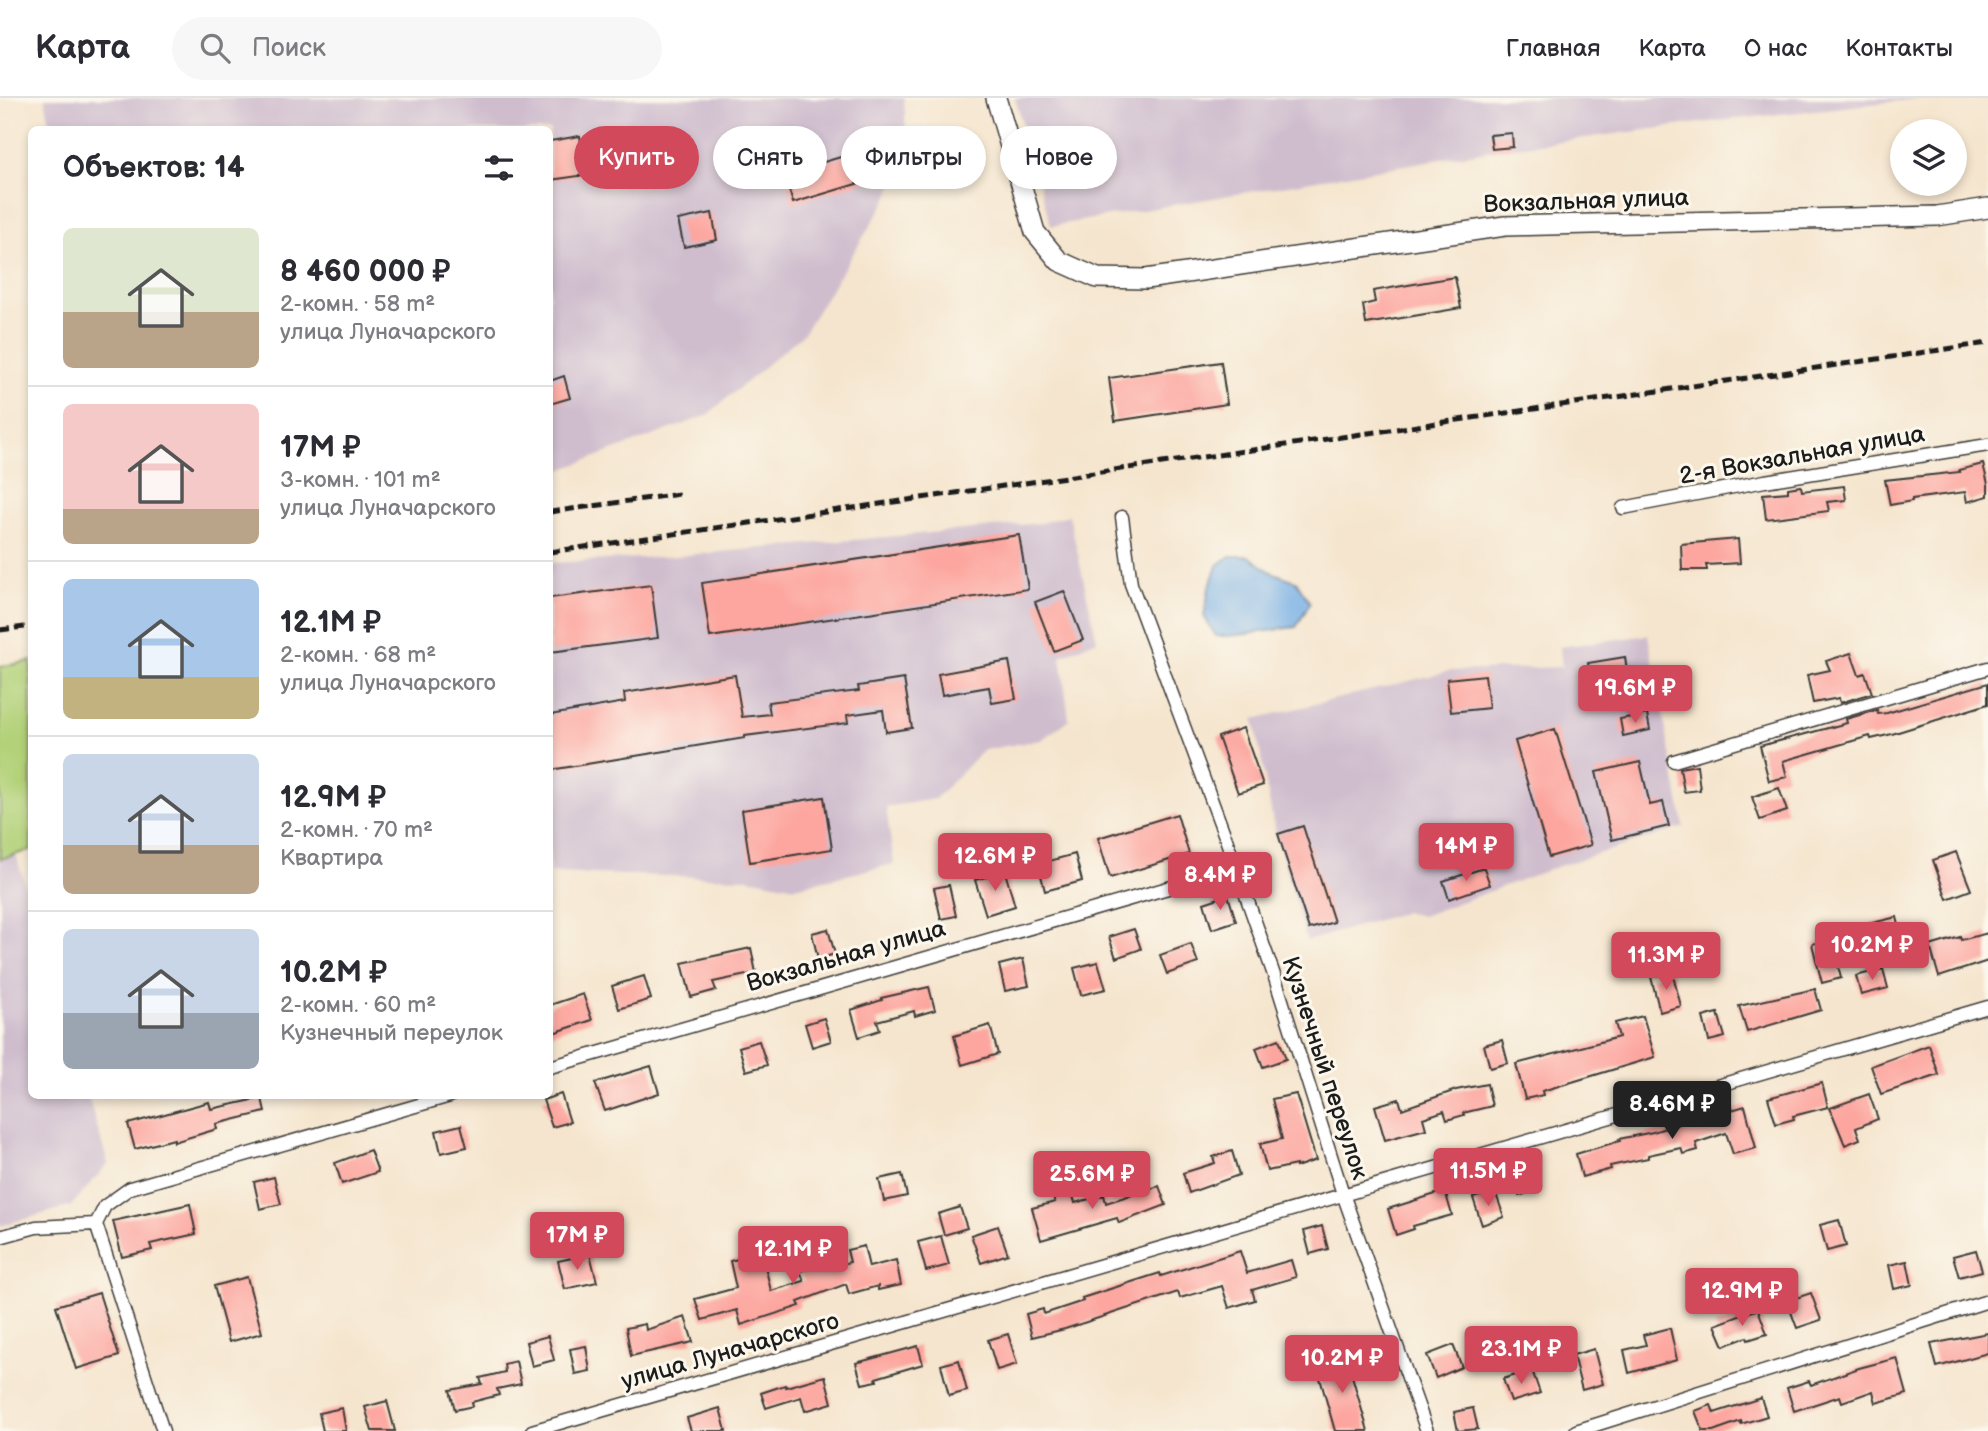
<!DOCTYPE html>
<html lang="ru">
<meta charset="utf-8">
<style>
body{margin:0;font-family:"Balsamiq Sans",sans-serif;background:#f7f7f7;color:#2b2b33;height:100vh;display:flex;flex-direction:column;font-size:26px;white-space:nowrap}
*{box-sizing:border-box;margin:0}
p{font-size:23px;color:#7c7c81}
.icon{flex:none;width:38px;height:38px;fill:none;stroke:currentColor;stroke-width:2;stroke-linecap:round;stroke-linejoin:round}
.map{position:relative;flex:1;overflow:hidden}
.drawer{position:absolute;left:28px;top:28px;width:525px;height:973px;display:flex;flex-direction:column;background:#fff;border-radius:10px;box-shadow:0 4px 10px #0003}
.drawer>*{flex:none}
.guide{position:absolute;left:574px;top:28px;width:665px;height:63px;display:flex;gap:14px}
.controls{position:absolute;left:1890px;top:21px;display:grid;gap:14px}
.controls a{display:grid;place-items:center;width:77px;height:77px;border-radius:50%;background:#fff;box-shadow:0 4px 10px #0003;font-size:35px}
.price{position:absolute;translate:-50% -60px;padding:0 16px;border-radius:7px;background:#d1495b;color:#fff;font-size:23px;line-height:46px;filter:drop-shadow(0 2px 4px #0008)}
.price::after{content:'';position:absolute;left:50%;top:42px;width:21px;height:16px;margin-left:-10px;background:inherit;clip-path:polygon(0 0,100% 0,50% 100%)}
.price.selected{background:#222;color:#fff}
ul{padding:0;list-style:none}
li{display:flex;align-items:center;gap:21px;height:175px;padding:0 35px}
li+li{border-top:2px solid #e1e1e2}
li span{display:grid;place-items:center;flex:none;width:196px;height:140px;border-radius:10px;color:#555}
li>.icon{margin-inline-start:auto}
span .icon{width:84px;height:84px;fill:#fffc;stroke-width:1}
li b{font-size:30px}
h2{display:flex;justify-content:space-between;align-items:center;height:84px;padding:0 35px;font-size:30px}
.tag{padding:0 24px;border-radius:32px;background:#fff;box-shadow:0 4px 10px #0003;font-size:24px;line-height:63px}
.tag.selected{background:#d1495b;color:#fff}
header{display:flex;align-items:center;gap:42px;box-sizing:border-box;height:98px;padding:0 35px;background:#fff;border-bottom:2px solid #e1e1e2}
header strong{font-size:33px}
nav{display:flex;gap:38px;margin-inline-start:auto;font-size:24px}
.search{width:490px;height:63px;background:#f7f7f7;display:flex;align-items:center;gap:18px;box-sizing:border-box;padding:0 24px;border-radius:38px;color:#7c7c81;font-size:26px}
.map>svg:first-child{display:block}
.industrial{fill:#cfbdce}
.green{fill:#b2d178;stroke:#67764a;stroke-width:2}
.water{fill:#74ade4;stroke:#486480;stroke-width:2}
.building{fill:#fca69f}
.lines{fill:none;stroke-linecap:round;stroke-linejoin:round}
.street-casing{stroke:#3d3a37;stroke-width:15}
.secondary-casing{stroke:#3d3a37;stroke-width:22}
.street{stroke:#fff;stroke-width:12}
.secondary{stroke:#fff;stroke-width:19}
.rail{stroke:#1c1c1c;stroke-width:5;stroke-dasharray:10 5;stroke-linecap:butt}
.labels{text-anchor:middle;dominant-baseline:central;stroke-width:6;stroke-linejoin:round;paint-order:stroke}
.street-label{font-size:24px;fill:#1c1c1c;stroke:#fbf7ec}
</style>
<header>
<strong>Карта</strong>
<div class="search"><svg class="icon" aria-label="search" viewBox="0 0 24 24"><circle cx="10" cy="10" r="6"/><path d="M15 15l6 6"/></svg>Поиск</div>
<nav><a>Главная</a><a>Карта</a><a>О нас</a><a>Контакты</a></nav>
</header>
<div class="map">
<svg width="1988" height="1333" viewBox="0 0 1988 1333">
<rect width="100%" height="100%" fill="#fbf7ec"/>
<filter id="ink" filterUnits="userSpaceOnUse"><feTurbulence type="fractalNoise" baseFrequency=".0143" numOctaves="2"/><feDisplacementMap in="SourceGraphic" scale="14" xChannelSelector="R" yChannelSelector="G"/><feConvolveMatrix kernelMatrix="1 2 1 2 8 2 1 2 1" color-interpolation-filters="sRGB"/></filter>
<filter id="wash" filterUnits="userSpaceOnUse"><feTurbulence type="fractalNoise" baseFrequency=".00686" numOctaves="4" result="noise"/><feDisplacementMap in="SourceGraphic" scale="28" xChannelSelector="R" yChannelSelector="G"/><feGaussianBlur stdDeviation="1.57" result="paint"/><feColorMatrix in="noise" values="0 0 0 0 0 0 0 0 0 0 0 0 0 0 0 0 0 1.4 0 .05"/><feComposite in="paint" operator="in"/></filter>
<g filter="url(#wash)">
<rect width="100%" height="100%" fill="#f5e5ce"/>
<path class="industrial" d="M45 0H904L906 37 890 96 803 236 706 318 550 376V32L51 31Z
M1015 0H1925L1691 26 1486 53 1051 128Z
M1069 417 1097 542 1061 558 1069 622 1041 642 983 652 935 701 886 709 894 766 795 789 749 780 550 775V465L676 458 1041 425Z
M1648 537 1684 729 1559 768 1422 818 1405 814 1307 843 1275 734 1254 621 1450 573 1562 569 1560 549Z
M16 756 31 807 32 998H88L108 1066 71 1108 0 1128V761Z"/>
<path class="green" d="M31 563V752L0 761V569Z"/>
<path class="water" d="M1230 458H1249L1271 474 1296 483 1310 505 1296 529C1268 532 1243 539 1216 538L1204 518 1209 490 1217 468Z"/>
<g id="blocks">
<path class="building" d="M1512 35 1513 49 1492 51 1490 37Z
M580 38 586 77 550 82V43Z
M884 46 893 75 793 105 784 76Z
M712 115 717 142 684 149 678 122Z
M1455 179 1461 210 1366 226 1363 207 1375 204 1373 193Z
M1221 264 1227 306 1115 323 1109 280Z
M564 278 570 300 550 306V283Z
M1983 366 1988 386V398L1967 404 1965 394 1912 401V403L1890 407 1885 382 1960 374 1959 372Z
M1801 388 1802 393 1844 388 1846 402 1827 404 1829 413 1766 421 1763 396 1788 394V390Z
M1019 437 1028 491 710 539 702 485Z
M1738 441 1740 465 1706 467 1707 472H1682L1681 446Z
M651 487 658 540 550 554V500Z
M1064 493 1083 542 1054 553 1035 504Z
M1851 555 1859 577 1865 575 1872 595 1840 605 1839 600 1813 605 1807 577 1830 572 1826 563Z
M1625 559 1628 580 1591 586 1588 565Z
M1009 563 1016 601 992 605 989 589 942 597 938 576Z
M735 577 742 619 770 616 768 604 859 593 858 588 904 581 912 630 886 634 883 612 847 617 848 625 745 638V640L550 672V617L625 604 624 595Z
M1485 577 1489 610 1451 614 1447 581Z
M1988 585V606L1892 636 1871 641 1870 638 1783 663 1787 679 1769 683 1760 648 1847 625 1846 621 1877 612 1878 616 1887 615Z
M1647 616 1650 632 1623 638 1620 621Z
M1243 630 1263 687 1238 695 1218 639Z
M1555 631 1591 747 1549 759 1515 643Z
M1640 664 1650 707 1663 704 1669 728 1612 742 1596 674Z
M1697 667 1700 692 1684 694 1680 670Z
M1779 690 1787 713 1760 722 1752 699Z
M824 699 832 751 750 764 742 712Z
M1177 716 1189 756 1110 780 1098 740Z
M1303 728 1334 824 1309 831 1278 736Z
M1956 754 1971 792 1947 801 1933 762Z
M1075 756 1082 783 1045 793 1038 766Z
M1484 770 1490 787 1449 801 1443 783Z
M1005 774 1015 808 986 817 975 782Z
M949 787 956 818 941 821 934 790Z
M1228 797 1236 823 1212 831 1204 805Z
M1897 819 1902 840 1873 846 1868 826Z
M828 831 835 856 818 861 812 835Z
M1134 831 1141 851 1116 860 1109 839Z
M1988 835V863L1939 879 1930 848 1960 839 1961 842Z
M1831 841 1841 880 1822 885 1812 846Z
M1191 846 1198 865 1167 876 1160 857Z
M751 850 756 875 713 884 716 892 691 899 682 865Z
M1023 861 1029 888 1005 893 999 867Z
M1098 864 1106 891 1081 897 1074 870Z
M1883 871 1888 890 1861 897 1856 878Z
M1672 874 1681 908 1660 914 1651 879Z
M644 878 651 901 619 911 612 888Z
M929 889 935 912 915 918 914 913 877 923 880 932 859 939 851 912 882 902 881 900Z
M1815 891 1821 912 1747 934 1739 908Z
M583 896 592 922 550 936V907Z
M1718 915 1725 939 1709 943 1703 919Z
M1643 918 1655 959 1542 993 1543 997 1525 1001 1516 966 1619 939 1615 925Z
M824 920 831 943 812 949 805 926Z
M990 927 998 956 962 967 954 938Z
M1279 941 1286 961 1263 969 1256 950Z
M1502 942 1508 965 1490 970 1484 947Z
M759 943 767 967 746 973 739 949Z
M1929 947 1939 977 1881 996 1871 968Z
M651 968 659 995 605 1013 595 985Z
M1822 985 1828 1009 1793 1018 1794 1021 1776 1026 1768 1000Z
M1487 986 1492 1008 1463 1015 1464 1017 1447 1022 1444 1013 1423 1020 1426 1031 1385 1042 1375 1008 1399 1001 1402 1011 1456 992Z
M561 996 570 1024 552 1029 543 1002Z
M1296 996 1316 1062 1296 1069V1067L1267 1073 1260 1046 1282 1041 1272 1001Z
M1869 996 1878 1021 1856 1030 1860 1041 1845 1047 1830 1010Z
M262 1000 265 1014 216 1026 217 1031 174 1044V1041L135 1051 128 1026 209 1004 211 1011Z
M1745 1008 1756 1050 1733 1056 1726 1035 1696 1045 1698 1052 1683 1056 1681 1050 1648 1057V1060L1610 1068 1611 1071 1582 1079 1576 1056 1620 1043 1619 1041 1653 1034 1717 1014 1718 1016Z
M461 1027 467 1049 441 1055 436 1033Z
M370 1052 378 1074 342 1086 335 1065Z
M1232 1053 1239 1077 1189 1095 1183 1075 1215 1065 1213 1059Z
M1533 1067 1540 1091 1519 1098 1511 1073Z
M902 1076 907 1098 884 1103 879 1081Z
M274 1079 281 1106 260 1111 254 1084Z
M1159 1088 1166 1107 1119 1125 1117 1120 1041 1142 1032 1110 1055 1104 1053 1099 1072 1094 1075 1105 1104 1097 1106 1105Z
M1445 1093 1452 1117 1413 1128 1414 1131 1396 1137 1388 1111Z
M1495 1093 1504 1119 1482 1127 1473 1100Z
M190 1106 196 1136 150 1146 152 1152 122 1159 113 1123Z
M960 1109 967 1130 944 1137 938 1116Z
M1839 1122 1846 1148 1827 1153 1820 1127Z
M998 1128 1008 1156 981 1165 971 1137Z
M1322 1128 1328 1151 1310 1156 1304 1133Z
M941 1138 949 1167 926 1173 918 1144Z
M864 1148 869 1169 896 1162 901 1187 878 1192V1188L849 1196 846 1186 798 1204 800 1208 741 1227 737 1212 702 1222 695 1201 736 1190 730 1163 762 1155 771 1193 804 1183 800 1173 820 1167 821 1171 850 1164 847 1152Z
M1976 1152 1982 1173 1959 1179 1953 1158Z
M1240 1153 1247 1175 1291 1162 1296 1179 1252 1192 1255 1202 1229 1210 1222 1188 1180 1200 1178 1194 1065 1231 1032 1239 1026 1216 1043 1211 1044 1216 1083 1203 1082 1200 1138 1182 1160 1175 1161 1178Z
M590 1156 597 1184 565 1191 558 1163Z
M1907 1163 1912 1187 1894 1191 1889 1167Z
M247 1179 262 1235 229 1244 214 1188Z
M99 1195 119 1258 76 1271 56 1208Z
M1811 1195 1821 1222 1797 1230 1787 1203Z
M1758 1211 1767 1236 1748 1242 1747 1239 1724 1248 1715 1227Z
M685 1219 693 1244 631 1258 626 1230 645 1226 646 1232Z
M1670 1230 1677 1262 1629 1275 1624 1252 1646 1247 1643 1237Z
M1988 1235V1255L1937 1269 1931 1246Z
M1008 1236 1017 1266 997 1272 988 1242Z
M548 1238 554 1262 532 1268 526 1244Z
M1453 1247 1462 1269 1436 1280 1427 1257Z
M586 1248 590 1273 575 1276 570 1251Z
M918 1248 923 1266 876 1280 877 1283 862 1286 856 1265Z
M1594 1251 1603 1286 1582 1292 1573 1257Z
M1346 1257 1368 1333H1335L1316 1266Z
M1897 1260 1907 1296 1876 1305 1873 1293 1842 1304 1840 1298 1794 1313 1787 1290 1809 1283 1811 1287 1859 1270Z
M959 1262 967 1293 949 1298 941 1267Z
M516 1263 521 1286 497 1291 499 1297 472 1304 473 1308 455 1312 450 1292 482 1286 480 1280 505 1274 504 1266Z
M1532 1272 1540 1295 1511 1304 1503 1281Z
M825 1278 832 1305 805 1313 801 1299 766 1310 761 1295 785 1287 786 1289Z
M1761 1300 1767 1318 1741 1326V1323L1713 1333H1703L1695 1313 1711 1307 1714 1315Z
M387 1303 395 1333H372L365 1309Z
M342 1310 346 1333H323L319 1315Z
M720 1310 726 1333H691L687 1320Z
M1473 1310 1478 1331 1458 1333 1454 1314Z"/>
</g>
</g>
<g filter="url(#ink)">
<use href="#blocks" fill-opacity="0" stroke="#3d3a37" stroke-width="2"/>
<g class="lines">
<g class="street-casing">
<path id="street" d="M1623 410 1765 383 1988 347
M1122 419 1131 486 1226 741 1275 880 1343 1096 1427 1333
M1674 663 1988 570
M550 969 1237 770
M96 1126 163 1333
M0 1139 36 1129 96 1126 105 1108 130 1090 450 998
M532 1333 1988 909
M1576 1333 1988 1203"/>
</g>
<g class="secondary-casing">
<path id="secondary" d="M996 0 1035 134 1059 163 1097 180 1146 181 1505 128 1937 118 1988 110"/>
</g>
<use href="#street" class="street"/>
<use href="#secondary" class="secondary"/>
<path class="rail" d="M550 414 679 396
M550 454 1988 245
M0 532 32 528"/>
</g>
</g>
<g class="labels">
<g class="street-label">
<text transform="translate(1586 103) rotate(-2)">Вокзальная улица</text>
<text transform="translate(1802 357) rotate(-10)">2-я Вокзальная улица</text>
<text transform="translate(846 858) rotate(-16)">Вокзальная улица</text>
<text transform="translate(1325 970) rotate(72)">Кузнечный переулок</text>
<text transform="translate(730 1253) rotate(-16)">улица Луначарского</text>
</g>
</g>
</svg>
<div class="controls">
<a><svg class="icon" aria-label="layers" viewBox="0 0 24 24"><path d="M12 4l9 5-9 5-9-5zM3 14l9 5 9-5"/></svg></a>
</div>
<b class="price" style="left:1635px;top:627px">19.6M ₽</b>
<b class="price" style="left:1466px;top:785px">14M ₽</b>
<b class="price" style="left:995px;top:795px">12.6M ₽</b>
<b class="price" style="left:1220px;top:814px">8.4M ₽</b>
<b class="price" style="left:1872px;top:884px">10.2M ₽</b>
<b class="price" style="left:1666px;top:894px">11.3M ₽</b>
<b class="price selected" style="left:1672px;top:1043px">8.46M ₽</b>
<b class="price" style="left:1488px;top:1110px">11.5M ₽</b>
<b class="price" style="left:1092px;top:1113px">25.6M ₽</b>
<b class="price" style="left:577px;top:1174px">17M ₽</b>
<b class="price" style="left:793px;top:1188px">12.1M ₽</b>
<b class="price" style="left:1742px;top:1230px">12.9M ₽</b>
<b class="price" style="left:1521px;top:1288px">23.1M ₽</b>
<b class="price" style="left:1342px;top:1297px">10.2M ₽</b>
<div class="guide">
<a class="tag selected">Купить</a>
<a class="tag">Снять</a>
<a class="tag">Фильтры</a>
<a class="tag">Новое</a>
</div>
<section class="drawer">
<h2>Объектов: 14<svg class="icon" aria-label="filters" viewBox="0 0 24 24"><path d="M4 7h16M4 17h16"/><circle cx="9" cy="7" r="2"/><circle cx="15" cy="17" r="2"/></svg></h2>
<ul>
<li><span style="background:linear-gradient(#dfe7d0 60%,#b9a48a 0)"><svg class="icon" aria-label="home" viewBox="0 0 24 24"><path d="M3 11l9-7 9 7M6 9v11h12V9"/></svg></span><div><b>8 460 000 ₽</b><p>2-комн. · 58 m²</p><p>улица Луначарского</p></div></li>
<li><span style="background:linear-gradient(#f6c9c9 75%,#b9a48a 0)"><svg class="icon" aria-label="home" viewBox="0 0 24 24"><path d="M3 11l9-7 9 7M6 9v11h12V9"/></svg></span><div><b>17M ₽</b><p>3-комн. · 101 m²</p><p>улица Луначарского</p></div></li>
<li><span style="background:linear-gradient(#a9c7e8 70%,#c2b280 0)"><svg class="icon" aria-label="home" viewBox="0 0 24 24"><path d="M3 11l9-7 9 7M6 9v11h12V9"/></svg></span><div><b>12.1M ₽</b><p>2-комн. · 68 m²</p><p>улица Луначарского</p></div></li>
<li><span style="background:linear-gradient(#c9d6e8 65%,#b9a48a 0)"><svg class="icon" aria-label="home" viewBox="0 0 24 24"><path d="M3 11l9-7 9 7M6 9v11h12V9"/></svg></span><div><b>12.9M ₽</b><p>2-комн. · 70 m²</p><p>Квартира</p></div></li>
<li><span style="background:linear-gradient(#c9d6e8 60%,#9aa5b1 0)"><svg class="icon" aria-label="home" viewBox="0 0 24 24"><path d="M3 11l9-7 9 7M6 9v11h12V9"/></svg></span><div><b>10.2M ₽</b><p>2-комн. · 60 m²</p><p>Кузнечный переулок</p></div></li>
</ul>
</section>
</div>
